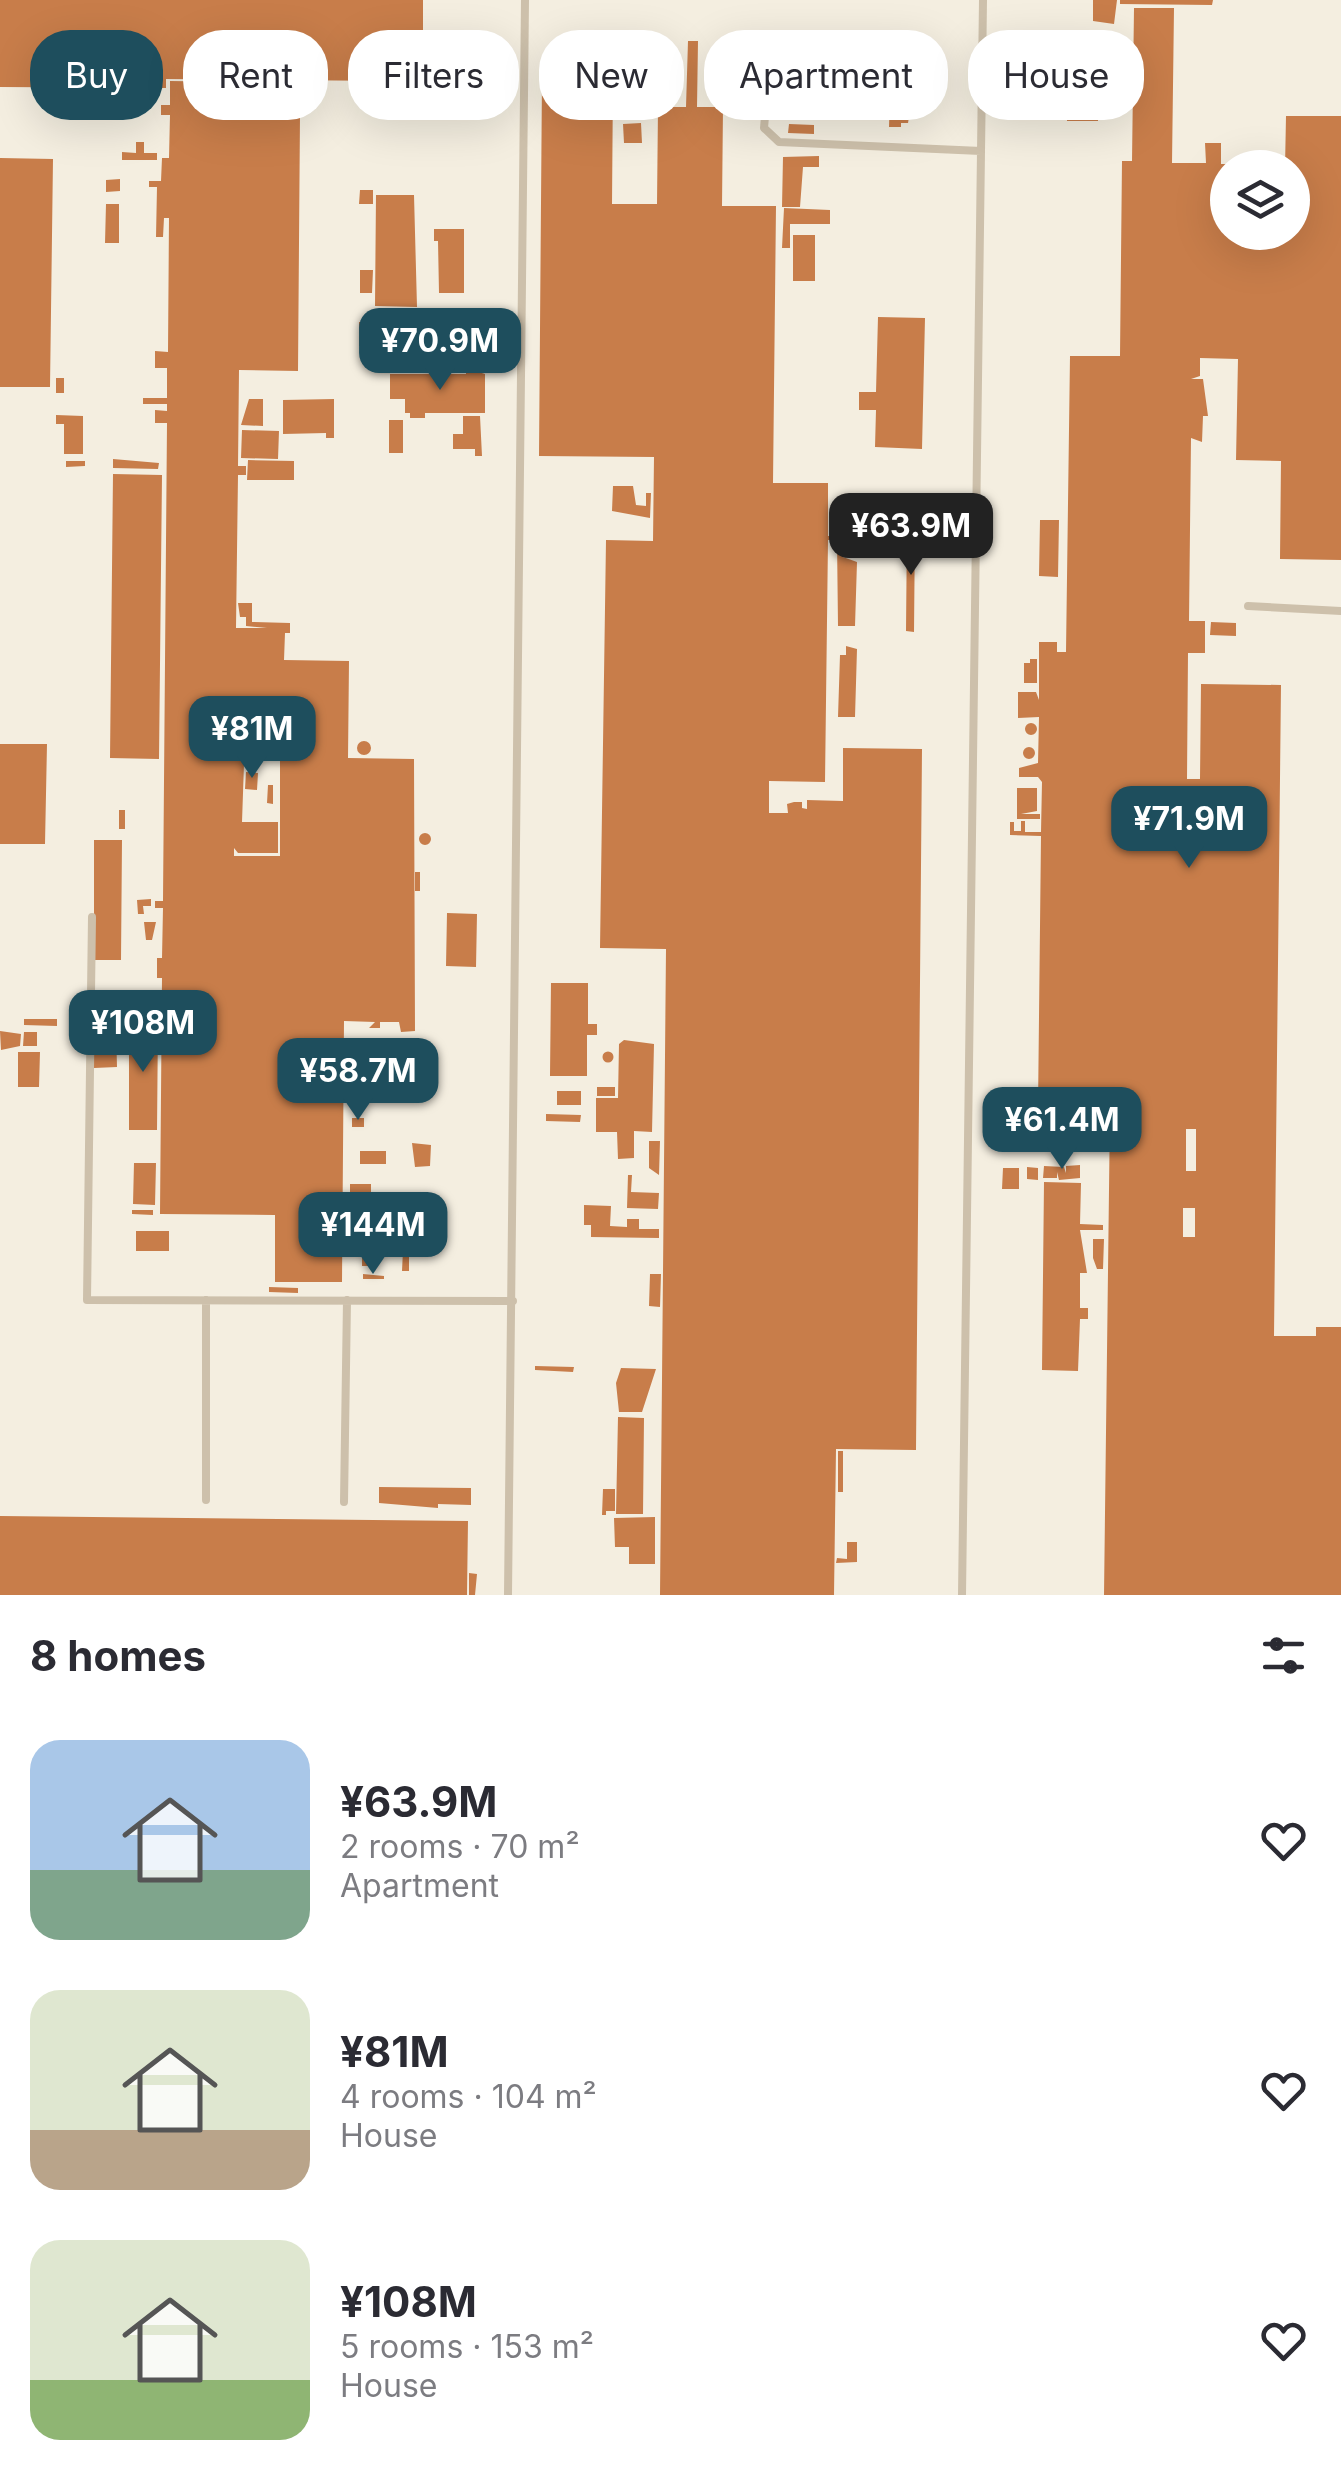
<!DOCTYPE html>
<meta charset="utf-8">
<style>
body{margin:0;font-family:Inter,sans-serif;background:#f7f7f7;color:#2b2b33;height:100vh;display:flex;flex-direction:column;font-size:38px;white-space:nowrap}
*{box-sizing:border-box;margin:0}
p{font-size:32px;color:#7c7c81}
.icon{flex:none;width:55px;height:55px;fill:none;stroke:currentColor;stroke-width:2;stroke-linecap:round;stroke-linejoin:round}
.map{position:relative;height:1595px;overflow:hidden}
.panel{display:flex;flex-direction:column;background:#fff;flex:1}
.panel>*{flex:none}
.top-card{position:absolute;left:30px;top:30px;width:1282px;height:90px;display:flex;gap:20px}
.fabs{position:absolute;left:1210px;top:150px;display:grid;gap:20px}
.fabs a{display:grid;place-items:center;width:100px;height:100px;border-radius:50%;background:#fff;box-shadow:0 10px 40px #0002;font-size:50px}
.price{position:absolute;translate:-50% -85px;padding:0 22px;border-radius:20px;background:#1e4e5d;color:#fff;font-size:32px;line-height:65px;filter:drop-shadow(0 2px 5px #0008)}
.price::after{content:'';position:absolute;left:50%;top:60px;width:30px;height:22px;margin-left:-15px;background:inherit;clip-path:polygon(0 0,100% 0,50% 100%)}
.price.current{background:#222;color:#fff}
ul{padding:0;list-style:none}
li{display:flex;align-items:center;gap:30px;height:250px;padding:0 30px}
li span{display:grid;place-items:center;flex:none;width:280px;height:200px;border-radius:30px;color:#555}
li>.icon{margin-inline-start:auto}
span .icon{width:120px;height:120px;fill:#fffc;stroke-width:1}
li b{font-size:42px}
h2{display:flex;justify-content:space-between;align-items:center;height:120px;padding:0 30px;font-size:42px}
.tag{padding:0 35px;border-radius:40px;background:#fff;box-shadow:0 10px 40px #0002;font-size:35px;line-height:90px}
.tag.current{background:#1e4e5d;color:#fff}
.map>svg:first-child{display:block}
.building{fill:#c87d4a;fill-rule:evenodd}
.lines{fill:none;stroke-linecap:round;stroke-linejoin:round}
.lane{stroke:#cdc0ab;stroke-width:8}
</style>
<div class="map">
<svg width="1341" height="1595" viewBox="0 0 1341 1595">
<rect width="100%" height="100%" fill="#f4eee0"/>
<path class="building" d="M0 0H423V81H397V86H391L390 81 166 79V88L0 87Z
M1093 0H1117L1114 24 1093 21Z
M1120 0H1213L1212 5 1120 4Z
M1134 8H1174L1172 163H1206L1205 143H1221V164H1263L1228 168V232H1292V168H1285L1286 116H1341V560L1280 559 1281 461 1236 460 1238 359 1200 358V376L1191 379H1203L1208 416H1203L1202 442 1191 438 1189 621H1205V653H1188L1187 779H1200L1201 684 1281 685 1274 1336H1316V1327H1341V1595H1104L1110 1109 1038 1108 1041 836 1010 835V822H1014V831H1021V821H1025V832H1041L1042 782 1038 777H1019V768L1038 763 1039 717 1018 718V692H1036L1039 700V642H1057V652H1066L1070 356H1120L1122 161H1132ZM1186 1129H1196V1171H1186ZM1183 1208H1195V1237H1183Z
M688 41H698L697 107H723L722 206H776L773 483H828V536H843V557L857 562 855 626H838L837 540H828L825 782 769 781V813H788L787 804 794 802H802V808L807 809V800L843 801V748L922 749 916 1450 836 1449 834 1595H660L666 949 600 948 606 540 653 541 654 457 539 456 542 77 613 78 612 204H657L658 107H686Z
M426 73H446L447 95 426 96Z
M170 81 240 82V115H300L298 371 239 370 238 466H246V475H238L236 628H267L246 626V617H240L238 603H252V622L290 623V633H285L284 660 349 661 348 758 414 759 415 1031 401 1032 399 1022H380V1028H369L375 1022 344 1021 342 1282H275V1215L160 1214 162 978H157V958H162L163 908H155V901H163L167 423H155V410L167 411V404H143V398H167V368H155V351L168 352 169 218H164L163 237H156L157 187H149V181H161L162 158H169L170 115H161V105H170ZM254 761H280V856H234V848L238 853H278V822H242L244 764Z
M419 83 420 94 401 95V84Z
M1067 92H1098V121H1067Z
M83.5 99a5.5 5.5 0 1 1 11 0a5.5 5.5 0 1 1-11 0Z
M890 94 907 95 906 113 901 112V118L909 117 908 123H901V127H889Z
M847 96H858L855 120 841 117V104H847Z
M864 101H883V120H867Z
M641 123 642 143H624L623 124Z
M789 124 814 125V134L788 133Z
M136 142H144V153H157V160H122V152L136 153Z
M819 156V167H803L800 207H782L783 157Z
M0 158 53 159 50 387H0Z
M120 179V191L106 192V180Z
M360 190H373V204H359Z
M376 195H414L417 307 375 306Z
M106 204H119V243H105Z
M784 208 830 210V224H790V248H782Z
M434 229H464V293H439L438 241H434Z
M793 235H815V281H793Z
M360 270H373L372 293H360Z
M375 309H412V354H374Z
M878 317 925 318 922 449 875 447 876 410H859V392H876Z
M359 322H370V346H359Z
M466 368 485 374V413H425V418H410V413H405V399H390V374H466Z
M56 378H64V393H56Z
M249 399H263V426L241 425Z
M334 399V438H326V433L283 434V400Z
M56 415 83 416V454H64V424H56Z
M463 416H480L482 456H475V449H453V434H463Z
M389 420H403V453H389Z
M242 430 279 431 278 459 241 458Z
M113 459 159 463 158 469 113 468Z
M248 460 294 461V480H247Z
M66 461H85V466L66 467Z
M113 474 162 475 159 759 110 758Z
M613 486H633L636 505 646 506V493H651L650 518 612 511Z
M1040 520H1059L1058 577 1039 576Z
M907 524H915L914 632 906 631Z
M1211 622 1236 623V636L1210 635Z
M846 646 857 649 855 717H838L840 655H846Z
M1030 659H1037V683H1024V663H1030Z
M1025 729a6 6 0 1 1 12 0a6 6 0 1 1-12 0Z
M357 748a7 7 0 1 1 14 0a7 7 0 1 1-14 0Z
M0 744H47L45 844H0Z
M1023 753a6 6 0 1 1 12 0a6 6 0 1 1-12 0Z
M246 772 258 773 257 790 245 789Z
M268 785H273V804L267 803Z
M1017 788H1037V811L1021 814H1040V819H1017Z
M119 810H125V829H119Z
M419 839a6 6 0 1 1 12 0a6 6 0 1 1-12 0Z
M94 840H122L121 960H94Z
M415 872H420V891H415Z
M151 899V906H143L144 914H138L137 900Z
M447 913 477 914 476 967 446 966Z
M144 922H156L152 940H146Z
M551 983H588V1024H597V1035H587V1076H550Z
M24 1019H57V1026L24 1025Z
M129 1020H158L157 1130H129Z
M93 1028H116L117 1067 94 1068Z
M0 1031 21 1034 20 1046 1 1050Z
M24 1032H37V1046H23Z
M624 1040 654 1044 652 1132 634 1131V1158L618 1159 617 1132H596V1098H618L619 1044Z
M602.5 1057a5.5 5.5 0 1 1 11 0a5.5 5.5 0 1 1-11 0Z
M18 1052H40L39 1087H18Z
M597 1087H615V1096H597Z
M557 1091H581V1105H557Z
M546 1114 581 1115 580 1122 546 1121Z
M352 1118H364V1127H352Z
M649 1141H660L659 1175 649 1168Z
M412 1143 431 1145 430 1166 415 1167Z
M360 1151H386V1164H360Z
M134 1163H156L155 1205 133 1204Z
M1080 1165V1178L1059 1180 1057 1172V1178H1043L1044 1166 1064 1167 1066 1173V1166Z
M1027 1167 1038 1168V1180L1027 1179Z
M1003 1168H1019V1189H1002Z
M628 1175H632L631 1192 659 1193 658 1209 627 1208Z
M1044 1182 1081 1183 1080 1224 1103 1225V1230H1080L1087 1273H1080V1308H1088V1319H1080L1078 1371 1042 1370Z
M350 1184H371V1205H350Z
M584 1205 611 1206 610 1226 627 1227V1219H639V1229H659V1238L591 1237V1225H584Z
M132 1210H153V1215L132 1214Z
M345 1230H355V1242H345Z
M362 1230H376L375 1266H362Z
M136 1231H169V1251H136Z
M1093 1239H1104L1103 1269H1097L1093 1258Z
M403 1250H409V1271H402Z
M363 1274 384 1276V1279H363Z
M650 1274H661L660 1307 649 1306Z
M269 1287 298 1288V1293L269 1292Z
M535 1366 574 1367 573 1372 535 1370Z
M621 1368 656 1369 642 1412H619L616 1383Z
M618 1417 644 1418 643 1514H616Z
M838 1451H843V1492H838Z
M379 1487 471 1488V1505L438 1504V1508L379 1503Z
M603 1489H615V1511H606V1515H602Z
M0 1516 468 1521 467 1595H0Z
M655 1517V1564H629V1547H615L614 1518Z
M847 1542H857V1562L836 1563 837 1558 847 1559Z
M469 1573 477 1574 475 1595H469Z"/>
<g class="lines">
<path class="lane" d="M766 105 764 128 779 142 981 151
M1248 606 1341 611
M92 917 87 1300 513 1301
M206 1300V1500
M344 1502 347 1300
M508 1595 525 0
M962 1595 983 0"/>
</g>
</svg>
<div class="fabs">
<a><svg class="icon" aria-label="layers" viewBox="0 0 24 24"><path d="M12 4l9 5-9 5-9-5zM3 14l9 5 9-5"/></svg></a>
</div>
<b class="price" style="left:440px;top:393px">¥70.9M</b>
<b class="price current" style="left:911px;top:578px">¥63.9M</b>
<b class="price" style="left:252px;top:781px">¥81M</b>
<b class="price" style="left:1189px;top:871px">¥71.9M</b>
<b class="price" style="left:143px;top:1075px">¥108M</b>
<b class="price" style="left:358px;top:1123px">¥58.7M</b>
<b class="price" style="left:1062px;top:1172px">¥61.4M</b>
<b class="price" style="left:373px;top:1277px">¥144M</b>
<div class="top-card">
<a class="tag current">Buy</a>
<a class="tag">Rent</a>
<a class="tag">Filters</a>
<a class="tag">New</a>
<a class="tag">Apartment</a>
<a class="tag">House</a>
</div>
</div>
<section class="panel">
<h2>8 homes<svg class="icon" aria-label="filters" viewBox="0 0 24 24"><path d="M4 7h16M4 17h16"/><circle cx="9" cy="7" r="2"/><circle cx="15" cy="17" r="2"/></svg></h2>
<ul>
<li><span style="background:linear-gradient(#a9c7e8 65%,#7fa58c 0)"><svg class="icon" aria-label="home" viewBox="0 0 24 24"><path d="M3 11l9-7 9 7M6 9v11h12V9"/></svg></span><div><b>¥63.9M</b><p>2 rooms · 70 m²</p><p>Apartment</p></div><svg class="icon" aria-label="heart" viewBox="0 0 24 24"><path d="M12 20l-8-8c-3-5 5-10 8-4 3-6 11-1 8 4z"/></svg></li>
<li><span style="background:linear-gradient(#dfe7d0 70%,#b9a48a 0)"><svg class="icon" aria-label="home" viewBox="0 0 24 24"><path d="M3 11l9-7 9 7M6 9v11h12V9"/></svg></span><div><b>¥81M</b><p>4 rooms · 104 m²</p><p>House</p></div><svg class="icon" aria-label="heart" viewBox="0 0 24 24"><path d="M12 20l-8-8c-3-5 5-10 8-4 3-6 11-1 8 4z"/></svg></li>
<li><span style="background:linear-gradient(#dfe7d0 70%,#8fb573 0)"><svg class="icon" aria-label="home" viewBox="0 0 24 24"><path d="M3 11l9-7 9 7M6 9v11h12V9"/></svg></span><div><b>¥108M</b><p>5 rooms · 153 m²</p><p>House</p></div><svg class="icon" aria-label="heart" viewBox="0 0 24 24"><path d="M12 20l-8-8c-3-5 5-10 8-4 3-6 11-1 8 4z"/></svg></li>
</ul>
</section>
